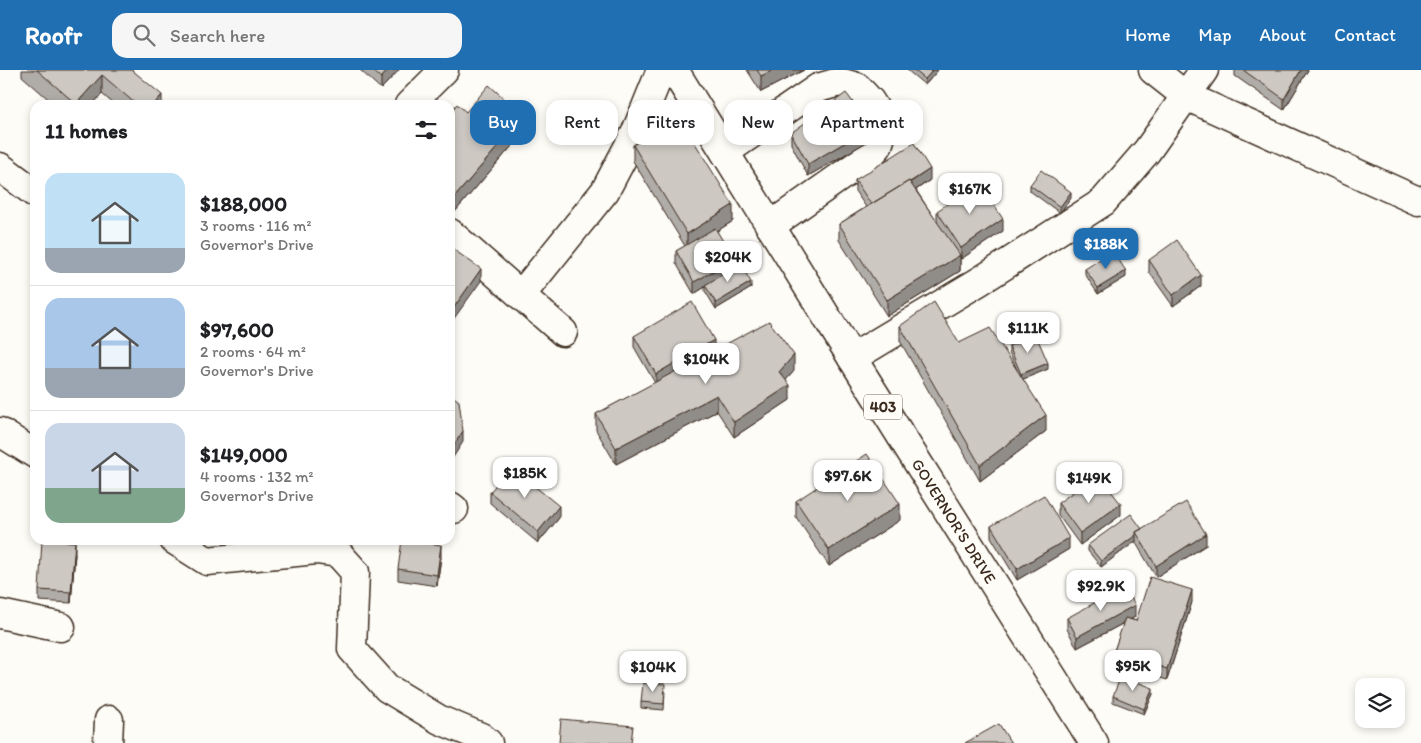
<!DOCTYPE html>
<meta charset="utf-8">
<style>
body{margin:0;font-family:Itim,sans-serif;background:#f6f6f6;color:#202124;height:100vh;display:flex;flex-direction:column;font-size:19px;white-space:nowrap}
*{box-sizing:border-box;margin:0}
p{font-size:16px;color:#757577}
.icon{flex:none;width:28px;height:28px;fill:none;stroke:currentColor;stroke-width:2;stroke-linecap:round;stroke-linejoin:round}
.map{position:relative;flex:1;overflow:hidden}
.drawer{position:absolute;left:30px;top:30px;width:425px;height:445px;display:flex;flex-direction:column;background:#fff;border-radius:15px;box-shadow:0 2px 8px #0003}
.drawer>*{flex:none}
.hud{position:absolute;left:470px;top:30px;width:475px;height:45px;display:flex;gap:10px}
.tools{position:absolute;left:1355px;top:608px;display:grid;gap:10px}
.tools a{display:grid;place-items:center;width:50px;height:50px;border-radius:10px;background:#fff;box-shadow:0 2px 8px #0003;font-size:25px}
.price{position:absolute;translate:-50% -42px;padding:0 11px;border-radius:10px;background:#fff;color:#222;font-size:16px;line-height:32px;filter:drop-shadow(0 1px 2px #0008)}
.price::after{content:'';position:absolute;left:50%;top:30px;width:15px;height:11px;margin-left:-8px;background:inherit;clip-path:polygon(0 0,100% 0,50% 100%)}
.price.current{background:#1f6fb2;color:#fff}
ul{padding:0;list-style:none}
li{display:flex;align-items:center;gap:15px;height:125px;padding:0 15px}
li+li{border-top:1px solid #e0e0e0}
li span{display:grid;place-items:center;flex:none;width:140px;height:100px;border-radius:15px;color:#555}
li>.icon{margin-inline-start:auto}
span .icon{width:60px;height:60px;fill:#fffc;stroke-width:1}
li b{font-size:21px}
h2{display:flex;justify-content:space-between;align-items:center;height:60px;padding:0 15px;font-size:21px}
.pill{padding:0 18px;border-radius:15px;background:#fff;box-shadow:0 2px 8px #0003;font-size:18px;line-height:45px}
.pill.current{background:#1f6fb2;color:#fff}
header{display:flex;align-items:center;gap:30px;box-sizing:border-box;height:70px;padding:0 25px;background:#1f6fb2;color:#fff}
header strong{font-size:24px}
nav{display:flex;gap:28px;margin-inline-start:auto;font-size:18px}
.search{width:350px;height:45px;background:#f6f6f6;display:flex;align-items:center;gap:12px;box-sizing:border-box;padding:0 18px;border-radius:15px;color:#757577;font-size:19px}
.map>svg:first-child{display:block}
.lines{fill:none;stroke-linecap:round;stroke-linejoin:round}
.minor-casing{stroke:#3b2a1e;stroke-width:31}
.major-casing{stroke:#3b2a1e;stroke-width:31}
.minor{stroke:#fdfcf7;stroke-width:28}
.major{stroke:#fdfcf7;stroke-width:28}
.wall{fill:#b0aca7;stroke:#3b2a1e}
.shaded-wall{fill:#908c88;stroke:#3b2a1e}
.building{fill:#cdc8c2;stroke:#3b2a1e}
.labels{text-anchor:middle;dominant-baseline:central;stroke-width:4.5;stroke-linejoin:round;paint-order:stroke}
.shield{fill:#fdfcf7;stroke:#75695f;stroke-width:1}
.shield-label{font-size:15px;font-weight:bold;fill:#3b2a1e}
.street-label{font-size:16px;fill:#3b2a1e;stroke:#fdfcf7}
</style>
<header>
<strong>Roofr</strong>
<div class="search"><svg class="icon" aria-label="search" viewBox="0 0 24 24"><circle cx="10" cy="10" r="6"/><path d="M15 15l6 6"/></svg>Search here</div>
<nav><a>Home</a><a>Map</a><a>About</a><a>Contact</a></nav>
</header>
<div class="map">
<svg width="1421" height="673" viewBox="0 0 1421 673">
<rect width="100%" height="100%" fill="#fdfcf7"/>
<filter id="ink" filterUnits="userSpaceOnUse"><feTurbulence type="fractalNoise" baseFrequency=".02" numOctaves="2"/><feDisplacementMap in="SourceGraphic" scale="10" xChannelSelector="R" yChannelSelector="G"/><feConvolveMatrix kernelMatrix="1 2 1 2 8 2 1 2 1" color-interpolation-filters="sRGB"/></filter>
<g filter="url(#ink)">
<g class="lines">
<g class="minor-casing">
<path id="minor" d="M1153 0 1186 26 1418 131 1421 130
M409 35 444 0
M725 82 818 18 839 12 857 17 870 31 880 47 882 63 878 76 867 88 770 156
M0 97 35 123
M450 163 563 262
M521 225 605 121 635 64 661 0
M852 288 980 211 1103 132 1147 81 1204 0
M0 362 35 384
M450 436 454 439
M174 470 207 491 316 480 338 483 355 502 352 579 387 618 440 650 481 667 488 673
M0 544 61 557
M108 673 109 650"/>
</g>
<g class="major-casing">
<g id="major">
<path id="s1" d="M674 0 852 288 1094 673"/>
</g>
</g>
<use href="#minor" class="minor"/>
<use href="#major" class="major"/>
</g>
<path class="wall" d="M22 0H132L162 35H115L102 24 92 35H55L22 6Z
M360 0H399L381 19Z
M747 0H804L761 22Z
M907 0H938L925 15Z
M1235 0H1308L1284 40 1235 6Z
M466 42 524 62 453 144 450 142V43Z
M791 63 872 69 808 106 791 74Z
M633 75 733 151 717 161 734 198 751 218 716 239 705 221V217L694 224 676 193V181L685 176 633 91Z
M855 110H930L916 120 937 152V141L1003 161 961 189 960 186V201L887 246 839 170V154L866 137 855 121Z
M1030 115 1071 128 1060 143 1030 121Z
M1149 190 1201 216 1173 236 1149 202Z
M1085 199 1126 207 1098 224 1085 204Z
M900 256 959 273 1017 300 1009 282V276L1048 299 1023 309 1046 361 980 411 900 271Z
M634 266 714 280 794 301 786 310 790 330 734 367 717 341 616 394 596 360V344L655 313 634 277Z
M490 422 559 448 538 473 490 433Z
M796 431 900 450 829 496 796 447Z
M1058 433 1121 445 1080 475 1058 445Z
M991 456 1069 479 1017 510 991 467Z
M1142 459 1206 475 1156 507 1136 473V471L1101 497 1088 481V475Z
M75 484 71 533 39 531V520Z
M441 487 437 516 398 510V499Z
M1192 532 1167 610 1114 593V581L1124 553 1077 578 1067 559V548L1135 547 1130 549 1136 551Z
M665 620 664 640 641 638V632Z
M1153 624 1144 644 1113 632V626Z"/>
<path class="shaded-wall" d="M388 0H399L381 19V8Z
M773 0H804L761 22V6Z
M933 0H938L925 15V9Z
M1301 0H1308L1284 40V29Z
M102 5V24L92 35H76V34Z
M162 25V35H153Z
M524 46V62L453 144V129Z
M872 57V69L808 106V94Z
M930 99V110L873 149V138Z
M1071 122V128L1060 143V137Z
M733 135V151L687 180V164Z
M1003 149V161L961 189V178Z
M960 185V201L887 246V230Z
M734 189V200L705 215V217L694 224V212Z
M481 199V211L450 254V243Z
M1126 201V207L1098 224V218Z
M1201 205V216L1173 236V225Z
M751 212V218L716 239V233Z
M714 270V282L656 315V304Z
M794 285V301L779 318V302Z
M1048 293V299L1021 310V304Z
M790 315V330L734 367V352Z
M717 325V341L616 394V378Z
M1046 345V361L980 411V395Z
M463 361V372L450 392V381Z
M900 434V450L829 496V480Z
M1121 434V445L1080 475V463Z
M559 436V448L538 473V462Z
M1206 464V475L1156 507V496Z
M1136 465V471L1101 497V491Z
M1069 468V479L1017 510V499Z
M75 472V484L71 533V522Z
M441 475V487L437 516V505Z
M1192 520V532L1167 610V599Z
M1135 535V547L1077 578V567Z
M1153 618V624L1144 644V639Z"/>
<path class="building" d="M37 0H132L162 25 153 35H137L102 5 76 34Z
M372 0H388L381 8Z
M757 0H773L761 6Z
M914 0H933L925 9Z
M1243 0H1301L1284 29Z
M489 15 524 46 453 129 450 126V43L457 34 466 42Z
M846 23 872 57 808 94 791 63Z
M679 47 733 135 687 164 633 75Z
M914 73 930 99 910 112 909 111 871 134 855 110Z
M1041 100 1071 122 1060 137 1030 115Z
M909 111 960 185 887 230 839 154Z
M979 113 1003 149 961 178 937 141Z
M715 158 734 189 694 212 676 181Z
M1177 170 1201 205 1173 225 1149 190Z
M450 177 481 199 450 243Z
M1113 181 1126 201 1098 218 1085 199Z
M740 194 751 212 716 233 705 215Z
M692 232 714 270 656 304 634 266Z
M934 232 959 273 990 258 1046 345 980 395 900 256Z
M769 251 794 285 779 302 790 315 734 352 717 325 616 378 596 344Z
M1036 265 1048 293 1021 304 1009 276Z
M450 324 459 331 463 361 450 381Z
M867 384 900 434 829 480 796 431Z
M511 397 559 436 538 462 490 422Z
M1098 404 1121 434 1080 463 1058 433Z
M1044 425 1069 468 1017 499 991 456Z
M1186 432 1206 464 1156 496 1136 462Z
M1131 444 1142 459 1136 462V465L1101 491 1088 475Z
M42 470 75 472 71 522 39 520Z
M402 470H407L441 475 437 505 398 499Z
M1150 507 1192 520 1167 599 1114 581 1125 548 1136 551Z
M1125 516 1135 535 1077 567 1067 548Z
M1121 606 1153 618 1144 639 1113 626Z
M643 613 665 614 664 634 641 632Z
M561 649 633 656 631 673H559Z
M999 654 1011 673H965Z"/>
</g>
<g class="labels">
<rect class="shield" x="864" y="324.5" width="38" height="25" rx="4"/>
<g class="shield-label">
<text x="883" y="337">403</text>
</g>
<g class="street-label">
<text stroke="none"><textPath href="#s1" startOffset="531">GOVERNOR'S DRIVE</textPath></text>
</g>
</g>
</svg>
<div class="tools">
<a><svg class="icon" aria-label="layers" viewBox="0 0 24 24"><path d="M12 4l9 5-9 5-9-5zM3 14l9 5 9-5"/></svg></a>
</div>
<b class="price" style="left:970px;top:145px">$167K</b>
<b class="price current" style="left:1106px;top:200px">$188K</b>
<b class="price" style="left:728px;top:213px">$204K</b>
<b class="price" style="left:1028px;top:284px">$111K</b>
<b class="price" style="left:706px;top:315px">$104K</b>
<b class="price" style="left:525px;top:429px">$185K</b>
<b class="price" style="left:848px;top:432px">$97.6K</b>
<b class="price" style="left:1089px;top:434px">$149K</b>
<b class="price" style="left:1101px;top:542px">$92.9K</b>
<b class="price" style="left:1133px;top:622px">$95K</b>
<b class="price" style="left:653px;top:623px">$104K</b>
<div class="hud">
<a class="pill current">Buy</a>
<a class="pill">Rent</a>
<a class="pill">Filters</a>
<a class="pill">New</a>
<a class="pill">Apartment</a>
</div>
<section class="drawer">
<h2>11 homes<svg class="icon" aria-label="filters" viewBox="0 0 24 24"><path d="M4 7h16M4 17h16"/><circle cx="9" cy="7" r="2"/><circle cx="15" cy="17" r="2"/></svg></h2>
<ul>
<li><span style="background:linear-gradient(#bfe0f5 75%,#9aa5b1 0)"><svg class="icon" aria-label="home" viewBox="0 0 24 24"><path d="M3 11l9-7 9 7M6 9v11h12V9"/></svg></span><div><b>$188,000</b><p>3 rooms · 116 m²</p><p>Governor's Drive</p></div></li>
<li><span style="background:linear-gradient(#a9c7e8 70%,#9aa5b1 0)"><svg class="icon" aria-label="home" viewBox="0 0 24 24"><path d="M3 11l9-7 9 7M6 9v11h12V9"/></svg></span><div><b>$97,600</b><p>2 rooms · 64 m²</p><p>Governor's Drive</p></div></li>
<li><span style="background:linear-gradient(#c9d6e8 65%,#7fa58c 0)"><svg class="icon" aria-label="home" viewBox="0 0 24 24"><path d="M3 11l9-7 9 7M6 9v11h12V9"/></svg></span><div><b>$149,000</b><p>4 rooms · 132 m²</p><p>Governor's Drive</p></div></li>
</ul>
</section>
</div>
